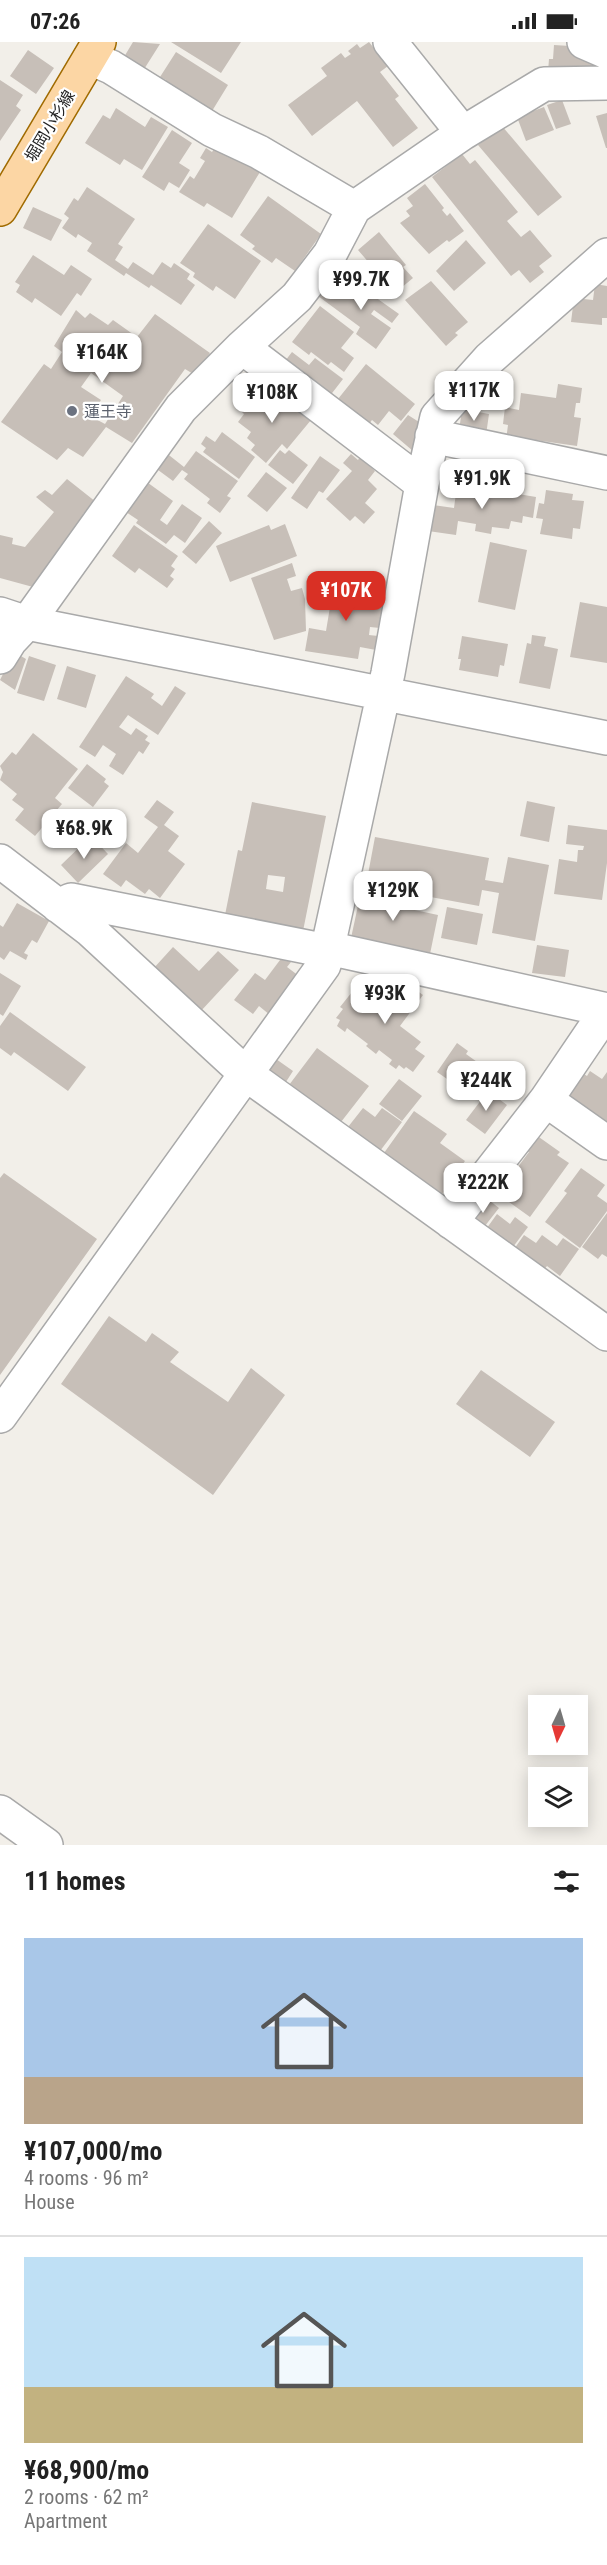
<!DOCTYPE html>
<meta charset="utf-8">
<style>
body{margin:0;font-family:"Roboto Condensed","Noto Sans JP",sans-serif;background:#f6f6f6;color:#222;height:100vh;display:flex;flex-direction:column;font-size:22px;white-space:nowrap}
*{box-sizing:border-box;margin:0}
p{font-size:20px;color:#767676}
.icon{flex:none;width:33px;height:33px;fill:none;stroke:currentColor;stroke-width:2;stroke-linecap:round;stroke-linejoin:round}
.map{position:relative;height:1803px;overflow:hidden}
.drawer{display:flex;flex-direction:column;background:#fff;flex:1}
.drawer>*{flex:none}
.needle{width:39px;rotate:185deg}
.buttons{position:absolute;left:528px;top:1653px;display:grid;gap:12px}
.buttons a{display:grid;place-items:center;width:60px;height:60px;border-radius:0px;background:#fff;box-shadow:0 3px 15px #0003;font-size:30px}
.price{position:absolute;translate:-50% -51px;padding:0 14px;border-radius:12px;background:#fff;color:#222;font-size:20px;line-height:39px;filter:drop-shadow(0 2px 3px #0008)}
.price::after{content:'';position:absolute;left:50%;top:36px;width:18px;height:14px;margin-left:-9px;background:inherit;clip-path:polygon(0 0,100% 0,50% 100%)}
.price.selected{background:#d93025;color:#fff}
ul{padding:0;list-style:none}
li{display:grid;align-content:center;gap:12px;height:318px;padding:0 24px}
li+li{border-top:2px solid #e0e0e0}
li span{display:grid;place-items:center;height:186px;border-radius:0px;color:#555}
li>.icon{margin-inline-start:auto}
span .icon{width:108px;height:108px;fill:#fffc;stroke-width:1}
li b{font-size:26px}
h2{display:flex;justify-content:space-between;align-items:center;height:72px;padding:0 24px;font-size:26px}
.status{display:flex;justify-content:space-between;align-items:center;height:42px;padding:0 30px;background:#fff;direction:ltr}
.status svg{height:16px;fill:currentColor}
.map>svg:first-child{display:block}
.building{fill:#c7bfb8;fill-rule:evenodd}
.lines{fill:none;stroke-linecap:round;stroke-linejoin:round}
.minor-casing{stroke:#a9a9a9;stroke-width:36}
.major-casing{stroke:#a06b00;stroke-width:36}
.minor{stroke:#fff;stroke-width:33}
.major{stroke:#fcd6a4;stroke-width:33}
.worship-dot{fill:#6b7280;stroke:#fff;stroke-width:2}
.labels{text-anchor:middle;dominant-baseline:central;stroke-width:4.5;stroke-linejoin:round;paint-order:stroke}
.street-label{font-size:16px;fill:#222;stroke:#fff}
.worship-label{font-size:16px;fill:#5b616d;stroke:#fff;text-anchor:start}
</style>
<div class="status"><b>07:26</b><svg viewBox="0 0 49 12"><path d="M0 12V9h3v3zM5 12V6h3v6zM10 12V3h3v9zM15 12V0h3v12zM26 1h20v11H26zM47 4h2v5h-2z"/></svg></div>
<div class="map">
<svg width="607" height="1803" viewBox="0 0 607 1803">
<rect width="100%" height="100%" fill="#f2efe9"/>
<path class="building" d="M133 0 160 2 141 32 121 20Z
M171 0H241L221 31Z
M369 0 388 24 380 30 399 54 395 57 418 86 393 105 357 59 312 94 288 63 327 34 321 26 341 11 345 16 351 12 348 9 357 2 360 6Z
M554 3 570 4V10H584L607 23V32L548 30 549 17H553Z
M28 8 54 26 36 52 10 34Z
M176 10 228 43 209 74 162 45 166 38 160 35Z
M0 38 23 53 16 64 21 68 0 99Z
M562 58 571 82 556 87 547 63Z
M544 65 554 88 526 99 517 75Z
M116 66 145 85 151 75 168 85 142 128 124 117 120 123 85 101 103 73 110 77Z
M607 71V106H606L596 74Z
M502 84 562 155 538 174 478 103Z
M172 88 192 101 179 121 190 128 179 146 169 140 164 149 142 135Z
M216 104 260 130 232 176 207 161 204 165 179 150 190 134 194 137 205 119 200 116 206 106 212 110Z
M462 112 470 122 475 118 518 170 507 179 521 195 530 188 552 214 539 224 544 230 530 241 519 228 511 234 432 135Z
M425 142 444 166 442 168 447 174 450 171 464 189 449 200 447 198 429 212 400 181 410 174 406 169 413 164 407 156Z
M87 145 135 177 118 202 123 205 115 218 128 227 133 220 153 233 162 220 171 226 174 221 190 232 187 237 195 243 181 263 151 243 149 246 126 231 124 234 87 209 92 201 78 192 76 196 62 186 69 176 64 172 74 156 78 159Z
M268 154 321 192 295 229 276 216 272 221 252 207 255 204 240 193Z
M33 165 62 178 51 199 23 186Z
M208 182 261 219 235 257 216 244 213 249 193 235 195 231 180 221Z
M379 190 406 223 403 225 413 236 395 251 358 208Z
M466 198 486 221 454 249 436 229Z
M33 213 64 233 71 223 92 237 81 254 77 251 61 274 35 256 32 261 16 250 20 243 15 240Z
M351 238 399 272 392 281 374 268 371 272 391 286 376 307 356 292 360 285 318 254 328 240 342 250Z
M431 239 468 280 455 291 458 293 446 304 405 258Z
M595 242 607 244V276H602V283L571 280 574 256 593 258Z
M320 264 354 290 341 306 354 316 344 330 331 320 328 323 311 310 309 313 292 300Z
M76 268 85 276 90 271 108 283 113 278 137 295 155 272 210 311 195 333 185 327 132 401 106 385 83 415 68 406 57 418 1 380 44 322 51 327 62 310 54 304ZM91 331 123 354 105 382 90 374 101 358 81 345Z
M292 310 309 323 315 316 343 337 329 355 282 323Z
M366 322 415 362 401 379 389 369 378 383 372 378 365 387 334 362Z
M558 342 582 346 580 361H576L574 375 581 376 577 404 528 397V400L506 398 508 383 503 382 505 365 519 368 521 351 556 356Z
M271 346 311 378 287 407 282 402 266 421 251 408 255 403 247 396 251 390 238 380 244 372 239 367 248 356 257 363Z
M462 367 489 372 486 393 459 389Z
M408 373 419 380 413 409 393 392Z
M222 390 255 415 239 437 203 410 206 406 201 402 206 394 215 400Z
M280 408 285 412 289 408 308 423 293 442 268 423Z
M196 409 238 439 227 454 231 456 220 471 207 461 210 457 184 437 188 432 182 428 173 439 154 425 165 410 184 425Z
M351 412 358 418 360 415 375 429 368 438 377 447 365 461 375 470 364 482 355 474 350 479 326 457 352 429 343 421Z
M320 414 340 428 323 451 319 449 307 467 291 456Z
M266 430 287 446 267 470 247 454Z
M67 437 96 460 83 472 88 478 33 545 0 536V493L13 496 12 502 25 505 54 470 36 455 45 448 52 453Z
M480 437 491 439 490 447 536 455 533 476 523 474 522 481 511 479 509 487 492 485 491 492 475 489 476 482 458 479 456 493 428 489 433 463 454 466 456 451 462 452 464 440 479 442Z
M144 438 173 459 160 478 167 483 182 462 202 476 185 501 174 493 166 502 136 481 138 478 123 468Z
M546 448 573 452 572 458 584 459 580 487 573 486 572 497 540 492 543 477 536 476 539 461 544 462Z
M209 479 222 491 196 522 182 510Z
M285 482 297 514 230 540 216 504 269 483 271 488Z
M134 483 178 514 171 524 175 527 170 534 174 537 167 546 139 526 135 531 112 514Z
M490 500 527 508 515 568 478 560Z
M292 521 296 534 287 537 291 549 302 546 305 557 306 589 274 598 251 536Z
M320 534 333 536V540L341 542 339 556 359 559 361 545 371 547 370 551 378 552 377 561 384 562 380 586 370 585 369 593 378 594 376 608 360 605 358 617 305 609 309 586 326 589 330 565 323 564 324 558 317 557Z
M580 560 607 565V621L570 615Z
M532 593 546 595 544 604 558 607 550 647 519 641 527 601 531 602Z
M462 594 508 602 504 624 500 623 498 635 459 628 461 617H458Z
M14 610 26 617 15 648 0 638Z
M29 614 56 623 44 659 17 651Z
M67 624 96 633 86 666 57 657Z
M126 634 154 652 151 656 162 664 175 644 186 651 158 693 128 673 119 685 131 693 136 686 148 694 145 698 150 701 143 712 139 709 123 733 109 724 116 712 103 703 95 715 79 705Z
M33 691 78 727 55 756 62 762 35 794 15 778 24 767 12 758 17 752 0 738 3 730 0 724 12 710 16 713Z
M87 722 106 737 104 740 109 744 93 765 68 746Z
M157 758 174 770 164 783 179 794 168 809 185 822 160 856 149 847 145 852 126 838 121 845 103 832 126 801 138 811 158 785 144 775Z
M527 759 555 765 549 800 520 794Z
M252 760 326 774 303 889 225 873 238 808 242 809ZM268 833 285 835 283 850 266 847Z
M568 783 607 788V821L602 858 554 852 559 817 577 820 578 808H583L584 804 566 802Z
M91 794 108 812 78 841 61 823Z
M375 795 489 816 485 838 503 841 508 815 549 823 535 899 492 891 499 851 482 848 479 864 366 843Z
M362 845 413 855 410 867 438 873 430 912 351 896Z
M17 861 49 879 37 901 32 898 24 911 28 913 26 918 10 909 4 918 0 915V883L3 885Z
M447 865 483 872 477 903 441 896Z
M537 903 569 908 565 935 532 931Z
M173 905 199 929 218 909 239 928 200 970 153 927Z
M283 914 291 920 287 925 299 934 270 973 259 964 253 972 234 958 255 931 265 938Z
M0 931 21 944 3 974 0 972Z
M401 937 423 953 400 984 421 1000 415 1007 425 1014 413 1030 406 1025 404 1027 399 1023 396 1027 389 1022 392 1018 379 1008 376 1012 366 1004 368 1002 347 986 345 990 337 984 340 978 336 976 343 967 340 965 352 950 363 958 365 956 379 966Z
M10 970 86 1025 68 1049 14 1010 11 1014 0 1006V984Z
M457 1001 468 1009 466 1012 491 1030 473 1055 437 1030Z
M317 1006 369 1044 341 1080 310 1057 306 1062 286 1047Z
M276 1017 293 1029 282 1046 264 1034Z
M578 1028 587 1034 590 1029 602 1037 607 1030V1081L562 1050Z
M399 1037 422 1054 402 1079 379 1062Z
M488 1049 507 1063 485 1092 466 1078Z
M363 1066 375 1075 382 1066 402 1080 380 1109 348 1085Z
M414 1069 447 1092 440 1101 465 1119 442 1152 384 1111Z
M536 1093 560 1110 557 1113 569 1121 530 1175 502 1155 510 1144 506 1141 529 1110 525 1108Z
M581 1126 605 1143 597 1154 607 1161V1169L580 1206 545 1180 567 1151 564 1149Z
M4 1131 97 1197 0 1333V1136Z
M485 1155 499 1166 481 1189 467 1179Z
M607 1171V1215L602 1212 598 1217 582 1205Z
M497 1172 510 1182 515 1175 528 1185 510 1209 484 1190Z
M524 1193 536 1201 542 1193 557 1204 563 1196 579 1207 560 1234 547 1224 541 1231 512 1210Z
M109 1274 146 1300 152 1291 179 1310 170 1320 228 1360 251 1326 285 1353 213 1453 61 1342Z
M481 1328 555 1380 530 1415 456 1362Z"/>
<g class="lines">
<g class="minor-casing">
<path id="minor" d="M390 0 463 91
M584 0 607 10
M90 16 111 25 212 88 259 110 354 166
M242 305 422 442
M432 394 607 431
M0 572 27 581 607 696
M0 615 10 599 27 581 181 366 242 305 297 255 330 212 354 166 463 91 544 42 607 41
M0 819 90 888 246 1032 607 1292
M58 864 71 858 327 909
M328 906 607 968
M607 968 546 1058 607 1101
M451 1180 546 1058
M0 1374 324 923 388 631 422 442 437 375 489 317 607 213
M0 1770 46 1803"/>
</g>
<g class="major-casing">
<path id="major" d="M0 167 99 0"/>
</g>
<use href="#minor" class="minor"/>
<use href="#major" class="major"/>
</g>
<circle class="worship-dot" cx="72" cy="369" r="6"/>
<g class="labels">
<g class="street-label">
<text transform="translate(50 84) rotate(-59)">堀岡小杉線</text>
</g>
<g class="worship-label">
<text x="84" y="369">蓮王寺</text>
</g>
</g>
</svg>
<div class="buttons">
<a><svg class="needle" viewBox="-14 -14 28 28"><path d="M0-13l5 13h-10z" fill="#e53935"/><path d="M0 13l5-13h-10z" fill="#767676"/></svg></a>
<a><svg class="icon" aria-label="layers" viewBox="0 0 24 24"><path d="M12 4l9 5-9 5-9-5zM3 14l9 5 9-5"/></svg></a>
</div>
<b class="price" style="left:361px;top:269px">¥99.7K</b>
<b class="price" style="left:102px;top:342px">¥164K</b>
<b class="price" style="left:474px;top:380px">¥117K</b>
<b class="price" style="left:272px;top:382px">¥108K</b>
<b class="price" style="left:482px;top:468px">¥91.9K</b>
<b class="price selected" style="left:346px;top:580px">¥107K</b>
<b class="price" style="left:84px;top:818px">¥68.9K</b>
<b class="price" style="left:393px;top:880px">¥129K</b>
<b class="price" style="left:385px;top:983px">¥93K</b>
<b class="price" style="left:486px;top:1070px">¥244K</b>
<b class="price" style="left:483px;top:1172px">¥222K</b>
</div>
<section class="drawer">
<h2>11 homes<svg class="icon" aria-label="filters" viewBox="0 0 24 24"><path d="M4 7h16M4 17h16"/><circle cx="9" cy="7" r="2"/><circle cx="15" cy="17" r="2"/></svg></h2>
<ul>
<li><span style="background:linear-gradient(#a9c7e8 75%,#b9a48a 0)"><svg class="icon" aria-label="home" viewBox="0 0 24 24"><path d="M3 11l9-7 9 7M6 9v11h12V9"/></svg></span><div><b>¥107,000/mo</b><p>4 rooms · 96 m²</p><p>House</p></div></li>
<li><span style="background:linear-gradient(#bfe0f5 70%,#c2b280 0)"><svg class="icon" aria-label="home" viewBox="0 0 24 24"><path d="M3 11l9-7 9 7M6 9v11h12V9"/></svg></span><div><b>¥68,900/mo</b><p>2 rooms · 62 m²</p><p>Apartment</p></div></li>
</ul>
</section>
